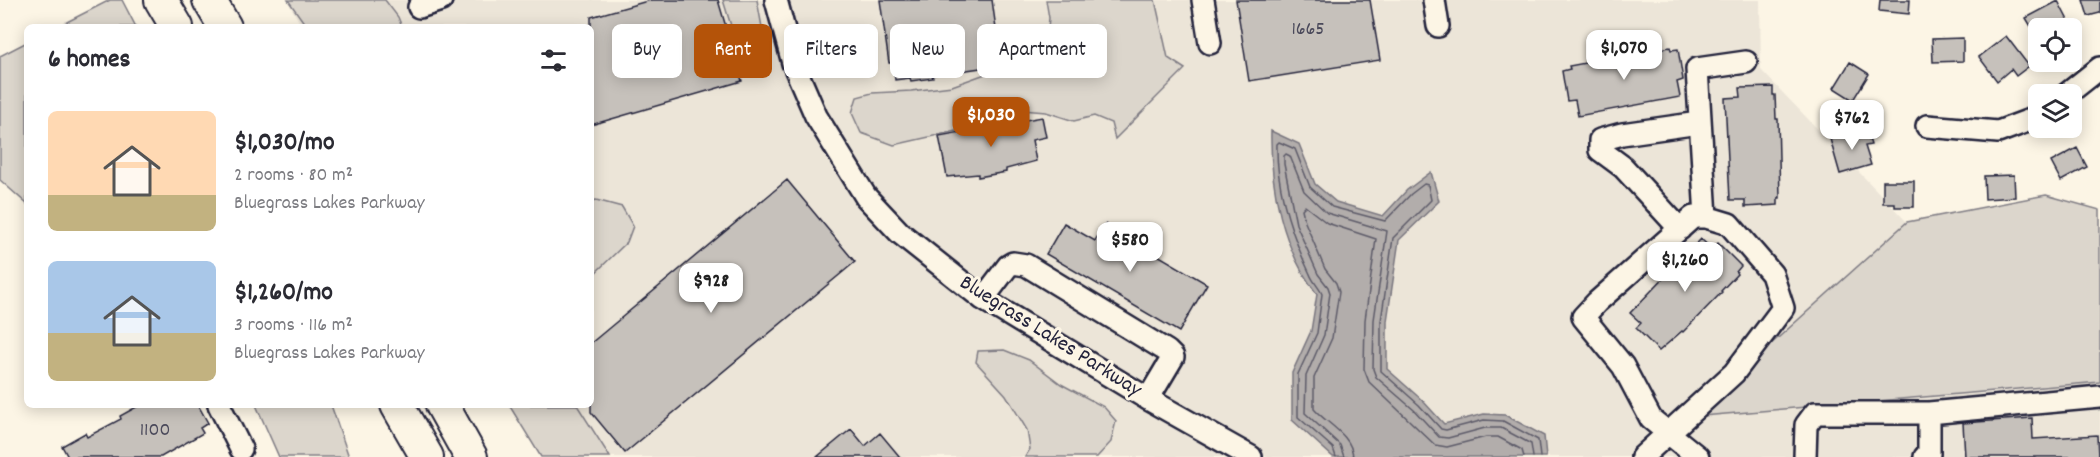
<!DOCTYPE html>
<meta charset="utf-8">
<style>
body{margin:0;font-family:Dekko,sans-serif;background:#f2f2f3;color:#2b2b33;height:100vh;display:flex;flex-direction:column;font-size:22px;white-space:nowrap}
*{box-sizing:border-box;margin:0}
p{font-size:20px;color:#7c7c81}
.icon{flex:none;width:33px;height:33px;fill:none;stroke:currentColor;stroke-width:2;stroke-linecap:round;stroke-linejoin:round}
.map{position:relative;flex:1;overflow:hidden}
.side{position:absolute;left:24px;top:24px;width:570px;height:384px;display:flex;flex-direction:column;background:#fff;border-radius:9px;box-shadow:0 3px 15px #0003}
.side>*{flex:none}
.banner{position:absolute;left:612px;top:24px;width:570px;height:54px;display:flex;gap:12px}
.controls{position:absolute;left:2028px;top:18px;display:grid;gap:12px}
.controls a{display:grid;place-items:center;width:54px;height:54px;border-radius:9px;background:#fff;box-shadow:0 3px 15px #0003;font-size:30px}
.price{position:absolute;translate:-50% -51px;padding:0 14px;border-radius:12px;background:#fff;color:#222;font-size:20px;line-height:39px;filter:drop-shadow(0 2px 3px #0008)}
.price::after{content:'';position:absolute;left:50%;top:36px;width:18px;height:14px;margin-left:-9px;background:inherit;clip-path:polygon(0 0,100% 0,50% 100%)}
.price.on{background:#b45309;color:#fff}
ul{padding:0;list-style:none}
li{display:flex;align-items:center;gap:18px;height:150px;padding:0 24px}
li span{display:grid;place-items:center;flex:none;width:168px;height:120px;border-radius:9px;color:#555}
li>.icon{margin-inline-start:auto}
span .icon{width:72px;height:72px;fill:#fffc;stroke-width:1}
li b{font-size:26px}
h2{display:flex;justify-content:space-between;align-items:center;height:72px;padding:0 24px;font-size:26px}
.tag{padding:0 21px;border-radius:9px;background:#fff;box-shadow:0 3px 15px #0003;font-size:21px;line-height:54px}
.tag.on{background:#b45309;color:#fff}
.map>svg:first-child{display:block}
.built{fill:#ece5d8}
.green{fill:#dcd6cc;stroke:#7f7c84;stroke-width:1.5}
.water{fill:#b2adab;stroke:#78757e;stroke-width:1.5}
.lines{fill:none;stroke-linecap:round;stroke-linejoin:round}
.shore{stroke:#5c5a68;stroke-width:1.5}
.building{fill:#c6c1bb;stroke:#22223b;stroke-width:1.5}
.minor-casing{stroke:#22223b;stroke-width:26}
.highway-casing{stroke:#22223b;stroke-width:36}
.minor{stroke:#fcf5e5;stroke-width:21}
.highway{stroke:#fcf5e5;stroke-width:32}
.labels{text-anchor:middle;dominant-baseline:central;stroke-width:6;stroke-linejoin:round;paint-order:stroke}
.number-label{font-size:20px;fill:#4b4a5b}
.street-label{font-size:22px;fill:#22223b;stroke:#fcf5e5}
</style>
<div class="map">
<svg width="2100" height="457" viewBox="0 0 2100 457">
<rect width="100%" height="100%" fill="#fcf5e5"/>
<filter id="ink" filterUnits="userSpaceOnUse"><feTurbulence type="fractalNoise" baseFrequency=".0167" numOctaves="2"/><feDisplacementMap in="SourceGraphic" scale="12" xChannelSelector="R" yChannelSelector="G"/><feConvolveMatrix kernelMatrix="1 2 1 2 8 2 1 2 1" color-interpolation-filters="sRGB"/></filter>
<g filter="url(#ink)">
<path class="built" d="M287 0H1760L1761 70 1907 222 1691 416 2100 381V457H549L520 405H591V27H302Z"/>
<path class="green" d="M110 0H122L136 27H57Z
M288 0H385L398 17 402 27H307Z
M723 0H757L764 38 765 56 747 60 737 45Z
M1046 0H1155L1168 58 1185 69 1115 139 1111 123 1094 116 1074 121 1046 112 1022 110 960 130 894 145 861 133 852 113 857 97 872 93 911 91 952 86 1024 60 1047 38 1049 18Z
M27 42V204L0 180V56Z
M2046 195 2100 210V382L1690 417 1907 222Z
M596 200 622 207 633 226 627 242 591 277V201Z
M1004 350 1029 360 1061 384 1104 407 1116 421 1111 442 1097 457H1025L1030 449 1027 430 1006 395 976 362 978 351Z
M256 405H331L349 457H279Z
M509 405H577L610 457H541Z"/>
<path class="water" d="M1271 131 1299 144 1315 184 1336 202 1383 216 1407 190 1431 172 1439 201 1399 240 1387 321V369L1423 401 1444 424 1484 414 1505 415 1544 436 1546 457H1333L1292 420V373L1311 331 1317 294C1282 249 1270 187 1271 131Z"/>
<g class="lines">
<path class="shore" d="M1336 457 1333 448 1298 417V374L1317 333 1322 294C1319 287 1313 282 1310 274 1291 234 1276 190 1277 144L1279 142 1295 149 1310 187 1332 207 1385 221 1411 194 1424 184 1428 185 1431 200 1393 238 1381 321V371L1419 405 1441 429 1446 430 1484 420 1503 421 1538 440 1540 457
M1344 457 1340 445 1305 413 1306 376 1324 335 1330 293 1328 287 1318 274 1296 224 1284 164V156L1286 154 1290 156 1304 191 1327 213 1387 231 1374 320 1373 369 1376 377 1414 410 1439 437 1448 438 1485 428H1501L1531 444 1533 457
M1353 457C1352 435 1327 424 1314 409V378L1332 338 1339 292 1336 283 1325 269 1305 222 1302 209 1305 206 1327 223 1376 239 1365 320 1364 369 1369 382 1435 445 1447 447 1486 437H1498L1522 450 1524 457"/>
</g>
<path class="building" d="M651 0H718L742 81 591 125V17Z
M880 0H992L1001 65 932 75 933 78 911 81 910 78 895 80 893 63H889Z
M1236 0H1370L1380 60 1249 81Z
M1880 0H1910L1909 14 1879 11Z
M2083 0H2100V13L2088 16Z
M2058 1 2072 28H2032L2026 18Z
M2006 36 2029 66 2016 76 2011 69 1997 81 1979 57Z
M1963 38V61L1933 62 1932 39Z
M1670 47 1671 50 1678 49 1683 80 1677 82 1680 97 1578 116 1575 100 1567 101 1562 71 1570 69 1569 66Z
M1850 62 1869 74 1853 100 1834 88Z
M1773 87V95H1775L1776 119H1778L1780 198H1778V205L1745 207V200H1730L1725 98 1741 97 1740 88Z
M1042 117 1046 137 1032 140 1036 161 1006 169V172L978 177V174L947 177 939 136Z
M1866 129 1871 145 1865 146 1871 165 1840 174 1830 139Z
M2077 148 2087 167 2061 181 2051 162Z
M2014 175 2015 197 1985 199 1984 176Z
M787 180 855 262 625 453 591 412V343Z
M1883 181H1914V207H1895V203H1883Z
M1064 223 1095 241 1105 224 1207 284 1179 332 1046 254Z
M1701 239 1712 249 1718 243 1741 266 1736 272 1737 274 1721 291 1722 292 1683 332 1682 331 1659 351 1636 328 1641 323 1630 313Z
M140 405H198L208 423 200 428 203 433 161 457H68L62 446 85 433 87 437 121 419 120 416Z
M2032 418 2033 439 2097 435 2098 457H1965L1963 423Z
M851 429 865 446 880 433 900 457H817Z"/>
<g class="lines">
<g class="minor-casing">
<path id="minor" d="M776 0 793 63 816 116 866 197 900 233 983 299 1148 399 1251 457
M1203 0 1210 43
M1434 0 1438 26
M419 7 441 0
M2067 94 2100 68
M1927 126 1998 132 2038 117
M1706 217 1697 69 1746 62
M1680 229 1623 167 1600 150V140L1622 134 1699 123
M983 299 1008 266 1013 263 1026 265 1167 351 1173 357 1148 399
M219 405 241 449
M1929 413 2100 397
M1642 457 1734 373 1783 308 1772 274 1729 224 1706 217H1693L1597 302 1583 317 1623 366 1651 419 1698 457
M1805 457 1806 425 1815 413H1929V454L1925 457"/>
</g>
<g class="highway-casing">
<path id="highway" d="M161 0 177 27
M209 0 225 27
M397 405 427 457
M442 405 471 457"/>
</g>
<use href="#minor" class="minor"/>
<use href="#highway" class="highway"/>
</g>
</g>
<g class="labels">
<g class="number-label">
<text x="1308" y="30">1665</text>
<text x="155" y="431">1100</text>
</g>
<g class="street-label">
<text transform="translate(1050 337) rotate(32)">Bluegrass Lakes Parkway</text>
</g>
</g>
</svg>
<div class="controls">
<a><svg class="icon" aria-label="locate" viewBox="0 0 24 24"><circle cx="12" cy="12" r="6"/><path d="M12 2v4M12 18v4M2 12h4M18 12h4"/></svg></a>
<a><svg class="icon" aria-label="layers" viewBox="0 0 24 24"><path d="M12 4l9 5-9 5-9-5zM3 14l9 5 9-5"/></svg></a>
</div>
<b class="price" style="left:1624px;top:81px">$1,070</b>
<b class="price on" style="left:991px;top:148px">$1,030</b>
<b class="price" style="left:1852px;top:151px">$762</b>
<b class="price" style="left:1130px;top:273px">$580</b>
<b class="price" style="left:1685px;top:293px">$1,260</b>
<b class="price" style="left:711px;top:314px">$928</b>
<div class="banner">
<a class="tag">Buy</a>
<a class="tag on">Rent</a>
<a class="tag">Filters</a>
<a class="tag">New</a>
<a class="tag">Apartment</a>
</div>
<section class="side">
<h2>6 homes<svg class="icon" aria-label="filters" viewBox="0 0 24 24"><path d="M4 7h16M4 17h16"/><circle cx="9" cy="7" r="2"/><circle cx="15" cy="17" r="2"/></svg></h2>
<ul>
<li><span style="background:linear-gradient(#ffd9b3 70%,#c2b280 0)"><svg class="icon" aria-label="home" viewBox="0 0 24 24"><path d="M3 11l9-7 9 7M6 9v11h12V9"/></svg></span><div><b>$1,030/mo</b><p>2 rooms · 80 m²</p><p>Bluegrass Lakes Parkway</p></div></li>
<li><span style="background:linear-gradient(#a9c7e8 60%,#c2b280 0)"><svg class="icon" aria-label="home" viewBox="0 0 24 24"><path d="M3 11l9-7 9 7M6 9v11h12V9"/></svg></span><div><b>$1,260/mo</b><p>3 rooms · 116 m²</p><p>Bluegrass Lakes Parkway</p></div></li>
</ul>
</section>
</div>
